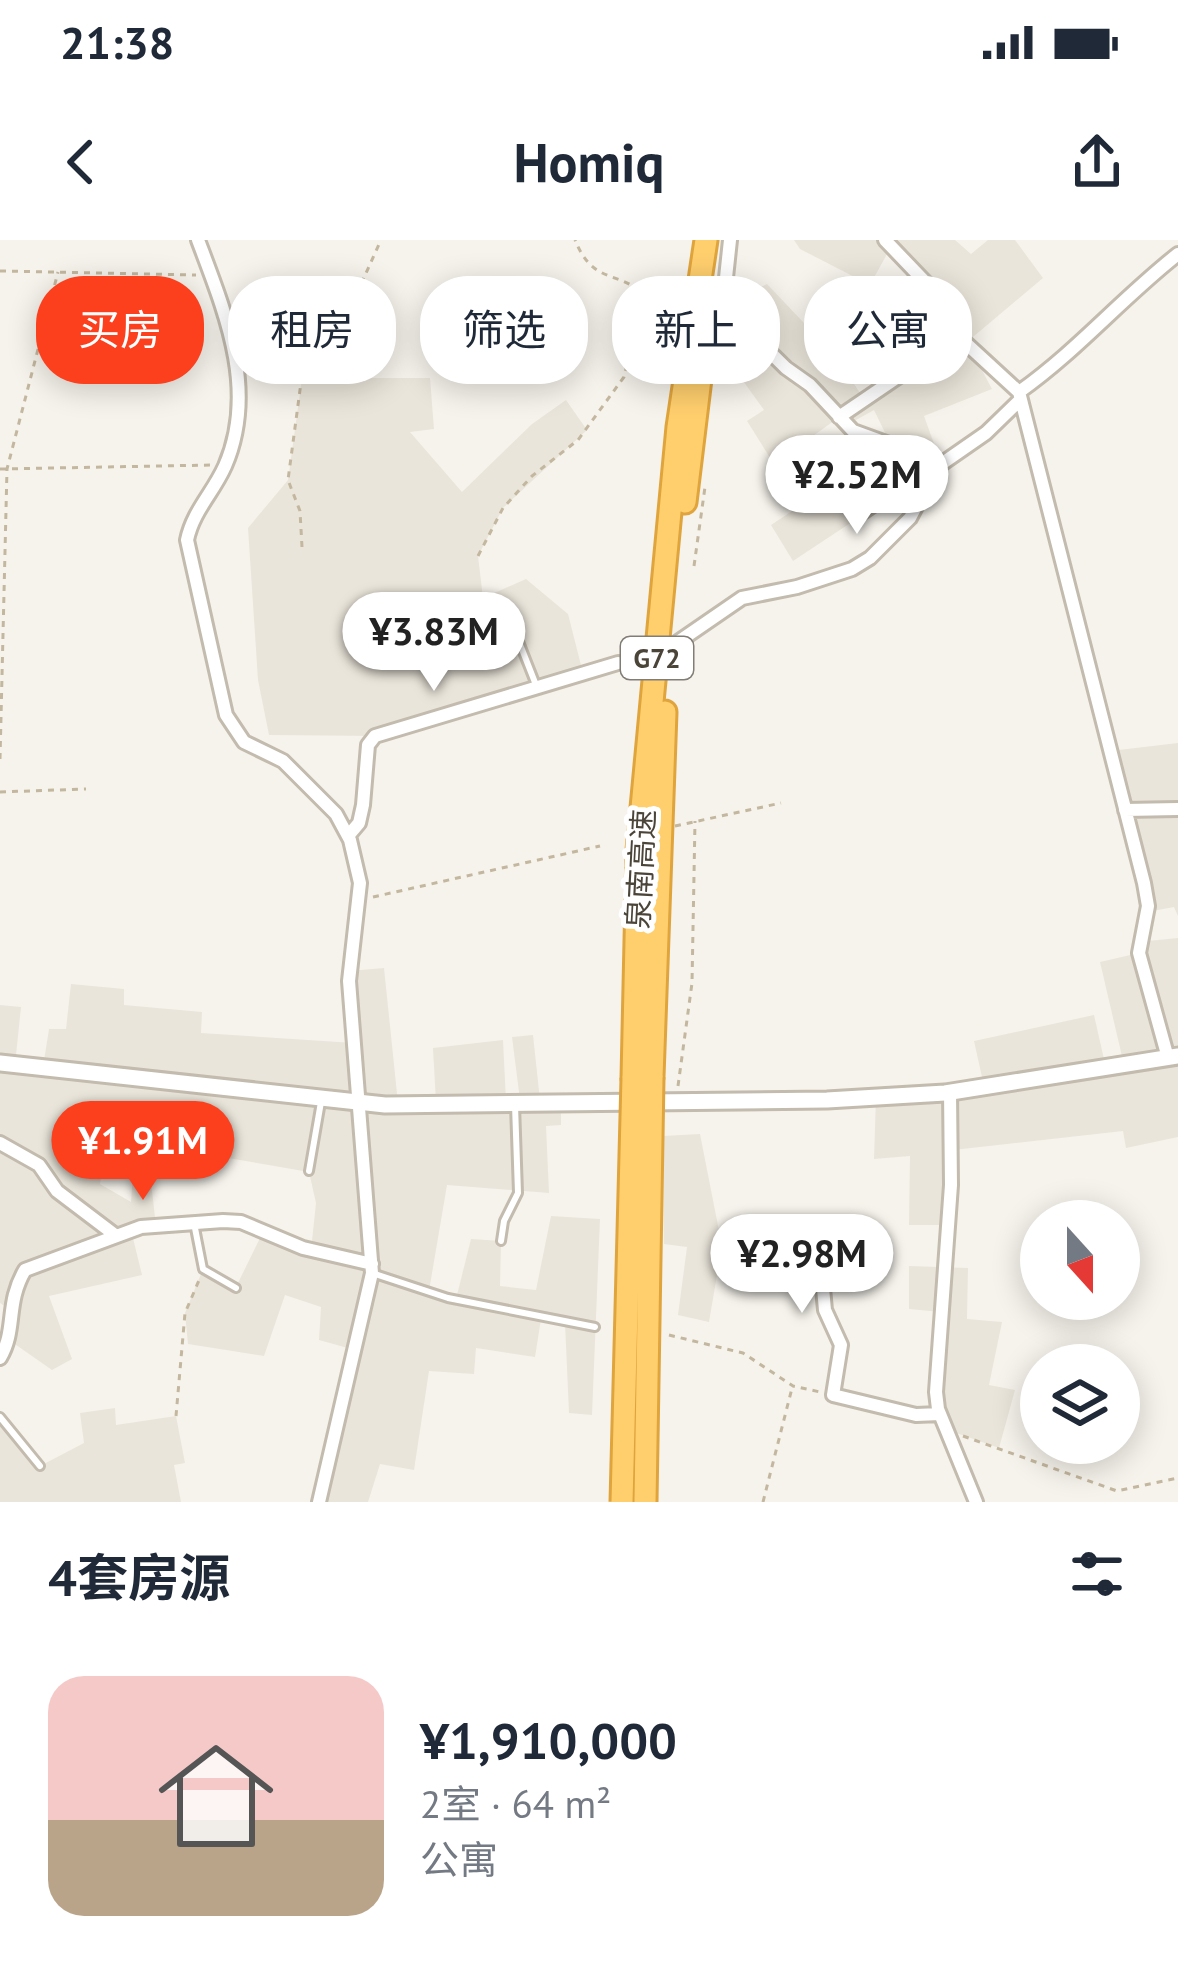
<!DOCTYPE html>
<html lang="zh">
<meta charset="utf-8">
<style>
body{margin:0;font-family:"PT Sans","Noto Sans SC",sans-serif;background:#f2f2f3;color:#1f2937;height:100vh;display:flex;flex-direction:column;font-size:45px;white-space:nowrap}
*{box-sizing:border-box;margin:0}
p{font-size:39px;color:#747a83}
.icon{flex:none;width:66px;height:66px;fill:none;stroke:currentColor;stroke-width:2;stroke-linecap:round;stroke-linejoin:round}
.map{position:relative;height:1262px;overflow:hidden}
.details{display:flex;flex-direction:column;background:#fff;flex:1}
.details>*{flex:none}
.hud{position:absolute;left:36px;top:36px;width:1107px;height:108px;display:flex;gap:24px}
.needle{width:78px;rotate:159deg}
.tools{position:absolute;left:1020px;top:960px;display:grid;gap:24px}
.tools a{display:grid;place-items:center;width:120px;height:120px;border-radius:50%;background:#fff;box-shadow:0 6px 30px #0003;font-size:60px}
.price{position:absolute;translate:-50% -102px;padding:0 27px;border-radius:42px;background:#fff;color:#222;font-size:39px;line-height:78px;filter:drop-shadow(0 3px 6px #0008)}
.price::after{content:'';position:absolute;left:50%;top:72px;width:36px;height:27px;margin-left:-18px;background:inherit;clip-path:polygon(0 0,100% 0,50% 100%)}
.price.on{background:#fc3f1d;color:#fff}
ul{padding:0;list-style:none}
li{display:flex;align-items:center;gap:36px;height:300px;padding:0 48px}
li+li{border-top:3px solid #e0e1e3}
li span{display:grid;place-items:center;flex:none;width:336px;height:240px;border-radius:36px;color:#555}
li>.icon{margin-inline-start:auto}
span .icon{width:144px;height:144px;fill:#fffc;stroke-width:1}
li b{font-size:51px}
h2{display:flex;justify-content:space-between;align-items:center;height:144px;padding:0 48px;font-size:51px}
.chip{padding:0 42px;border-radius:48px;background:#fff;box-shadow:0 6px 30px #0003;font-size:42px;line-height:108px}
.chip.on{background:#fc3f1d;color:#fff}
.status{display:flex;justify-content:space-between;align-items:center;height:84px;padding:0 60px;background:#fff;direction:ltr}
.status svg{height:33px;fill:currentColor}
header{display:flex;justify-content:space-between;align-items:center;height:156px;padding:0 48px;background:#fff;font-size:54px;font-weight:800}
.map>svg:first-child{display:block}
.residential{fill:#eae5da}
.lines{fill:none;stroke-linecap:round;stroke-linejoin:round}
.minor-tunnel{stroke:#d4d0c8;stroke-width:12;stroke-dasharray:12 6;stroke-linecap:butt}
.service-casing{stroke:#c2bbae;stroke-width:12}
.minor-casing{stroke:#c2bbae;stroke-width:18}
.tertiary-casing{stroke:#c2bbae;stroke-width:21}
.motorway-casing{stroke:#e0a43c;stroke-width:27}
.path{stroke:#c4b79f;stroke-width:3;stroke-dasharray:6 6;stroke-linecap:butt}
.service{stroke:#fff;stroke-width:6}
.minor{stroke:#fff;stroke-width:12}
.tertiary{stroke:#fff;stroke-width:15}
.motorway{stroke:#ffcf6e;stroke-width:21}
.motorway-bridge-casing{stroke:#e0a43c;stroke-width:27;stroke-linecap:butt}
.motorway-bridge{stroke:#ffcf6e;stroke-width:21}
.labels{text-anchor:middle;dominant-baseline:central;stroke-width:10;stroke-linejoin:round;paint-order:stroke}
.shield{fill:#fff;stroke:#817c74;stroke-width:3}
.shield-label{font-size:27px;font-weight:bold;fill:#4b4439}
.street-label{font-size:30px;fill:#4b4439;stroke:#fff}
</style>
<div class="status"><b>21:38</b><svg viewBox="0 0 49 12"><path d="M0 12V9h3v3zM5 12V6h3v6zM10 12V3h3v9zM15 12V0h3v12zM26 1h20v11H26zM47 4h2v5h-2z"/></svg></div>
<header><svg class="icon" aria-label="back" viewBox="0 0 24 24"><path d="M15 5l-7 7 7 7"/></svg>Homiq<svg class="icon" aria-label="share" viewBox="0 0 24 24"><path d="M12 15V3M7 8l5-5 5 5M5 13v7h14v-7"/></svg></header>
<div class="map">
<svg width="1178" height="1262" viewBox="0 0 1178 1262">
<rect width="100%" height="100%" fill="#f6f3ec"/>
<path class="residential" d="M794 0H955L971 14 988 0H1015L1043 38 967 102 992 149 924 176 941 223 793 321 771 285 891 205 874 170 847 185 838 178 774 224 747 181 764 170 725 116 750 93 723 66 767 44 804 83 844 55 870 89 833 112 864 159 902 134 877 97 920 71 944 105 957 95 892 5 870 45 800 9Z
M302 138H430L434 189 410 192 462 252 532 184 566 160 587 190 503 268 478 316 483 358 526 339 568 374 583 433 375 496 269 495 258 440 248 288 288 240Z
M1178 503V676L1174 667 1147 672 1110 511Z
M1178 698V897L1126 908 1123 891 953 910 948 985H909L910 916 874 919 876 857 984 846 974 801 1094 775 1106 828 1124 825 1100 722 1139 713 1138 702Z
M384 728 398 863H436L433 808 503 800 506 861 520 860 512 797 533 795 540 860H561V885L546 886 549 953 447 945 429 1051 456 1059 471 999 501 1001 500 1046 536 1050 551 976 600 979 592 1175 569 1173 565 1083 541 1079 535 1117 476 1108 474 1134 429 1131 414 1230 380 1224 368 1262H318L355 1110 319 1100 321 1067 285 1055 264 1116 188 1104 185 1073 203 1029 236 1047 263 992 311 1010 316 963 309 932 107 897 100 944 131 962 133 935 150 933 156 986 131 990 142 1035 49 1056 72 1119 52 1130 9 1100V1069L0 1063V765L21 767 15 825 43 827 49 789H66L71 744 124 749V765L202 772 201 793 354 803 349 731Z
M700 894 722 1006 709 1082 678 1075 687 1007 664 1004 663 896Z
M909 1026 968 1028 967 1079 1002 1082 989 1145 1015 1150 999 1208 945 1189 938 1169 941 1072 909 1069Z
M115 1168 116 1185 176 1176 185 1223 174 1225 181 1262H0V1177L40 1226 84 1203 80 1173Z"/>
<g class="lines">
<path class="minor-tunnel" d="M618 423 660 408"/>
<g class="service-casing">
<path id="service" d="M865 274 933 228
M514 389 536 445
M309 931 321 862
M194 983 203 1029 236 1048
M501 1001 504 981 518 953 515 865
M372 1033 448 1058 595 1087
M0 1177 40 1226"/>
</g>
<g class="minor-casing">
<path id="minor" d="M198 0C225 72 258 150 225 226 213 253 193 271 187 300L226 475 244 502 283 521 336 574 350 600 360 643 349 741 372 1033 319 1262
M730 0 723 66 786 128 810 145 853 191 941 223
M885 0 928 45 958 96 1019 152 1144 643 1148 666 1139 713 1168 818
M1019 152C1077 111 1122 58 1178 14
M839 177 958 96
M678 402 742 358 797 347 852 329 870 318 910 278 937 227 986 193 1019 161
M1125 570 1178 569
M348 596 359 583 363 565 368 505 375 496 618 423
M950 852 951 945 936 1152 938 1169 976 1262
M0 903 39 925 57 951 115 995
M818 994 825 1070 841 1105 833 1155 916 1175 940 1174
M0 1118C17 1089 5 1064 25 1030L141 987 223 981 241 982 303 1008 372 1024"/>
</g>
<g class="tertiary-casing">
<path id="tertiary" d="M0 823 385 865 827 860 945 853 1178 816"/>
</g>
<g class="motorway-casing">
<path id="motorway" d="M685 262 703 114
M652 837 665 472
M633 838 638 610 678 187 706 0"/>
</g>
<path class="path" d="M0 31 196 35
M718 106 721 80
M0 229 212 225
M302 307 300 271 288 240 304 120 312 98 356 55 381 0
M478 316 503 268 532 236 578 200 624 137 644 56C621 29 594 47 575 0
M694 326 705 247
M0 519 7 229 58 32
M0 552 86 549
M675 586 781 563
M373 657 600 606
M678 846 692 743 695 581
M669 1095 743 1113 793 1146 820 1152
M176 1176 185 1073 200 1038
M963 1196 1117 1251 1178 1238
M763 1262 792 1148"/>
<use href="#service" class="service"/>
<use href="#minor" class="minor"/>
<use href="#tertiary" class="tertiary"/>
<use href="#motorway" class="motorway"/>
<g class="motorway-bridge-casing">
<path id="motorway-bridge" d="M622 1262 633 838
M645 1262 652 837"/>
</g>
<use href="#motorway-bridge" class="motorway-bridge"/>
</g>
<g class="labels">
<rect class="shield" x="621" y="397" width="72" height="42" rx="9"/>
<g class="shield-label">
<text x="657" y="418">G72</text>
</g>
<g class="street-label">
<text transform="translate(640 629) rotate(-87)">泉南高速</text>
</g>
</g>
</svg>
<div class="tools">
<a><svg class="needle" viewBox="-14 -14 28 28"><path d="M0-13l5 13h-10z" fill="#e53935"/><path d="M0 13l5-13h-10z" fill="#747a83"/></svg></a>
<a><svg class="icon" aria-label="layers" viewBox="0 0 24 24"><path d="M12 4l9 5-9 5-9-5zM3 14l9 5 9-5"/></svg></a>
</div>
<b class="price" style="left:857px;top:297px">¥2.52M</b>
<b class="price" style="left:434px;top:454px">¥3.83M</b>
<b class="price on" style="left:143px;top:963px">¥1.91M</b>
<b class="price" style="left:802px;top:1076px">¥2.98M</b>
<div class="hud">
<a class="chip on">买房</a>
<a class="chip">租房</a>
<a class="chip">筛选</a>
<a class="chip">新上</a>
<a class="chip">公寓</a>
</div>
</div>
<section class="details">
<h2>4套房源<svg class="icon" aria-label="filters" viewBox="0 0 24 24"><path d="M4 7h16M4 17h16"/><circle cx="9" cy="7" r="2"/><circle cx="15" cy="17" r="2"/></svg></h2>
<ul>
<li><span style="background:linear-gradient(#f6c9c9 60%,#b9a48a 0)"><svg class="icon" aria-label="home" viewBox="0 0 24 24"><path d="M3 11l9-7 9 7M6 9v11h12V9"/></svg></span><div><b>¥1,910,000</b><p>2室 · 64 m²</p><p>公寓</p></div></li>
</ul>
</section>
